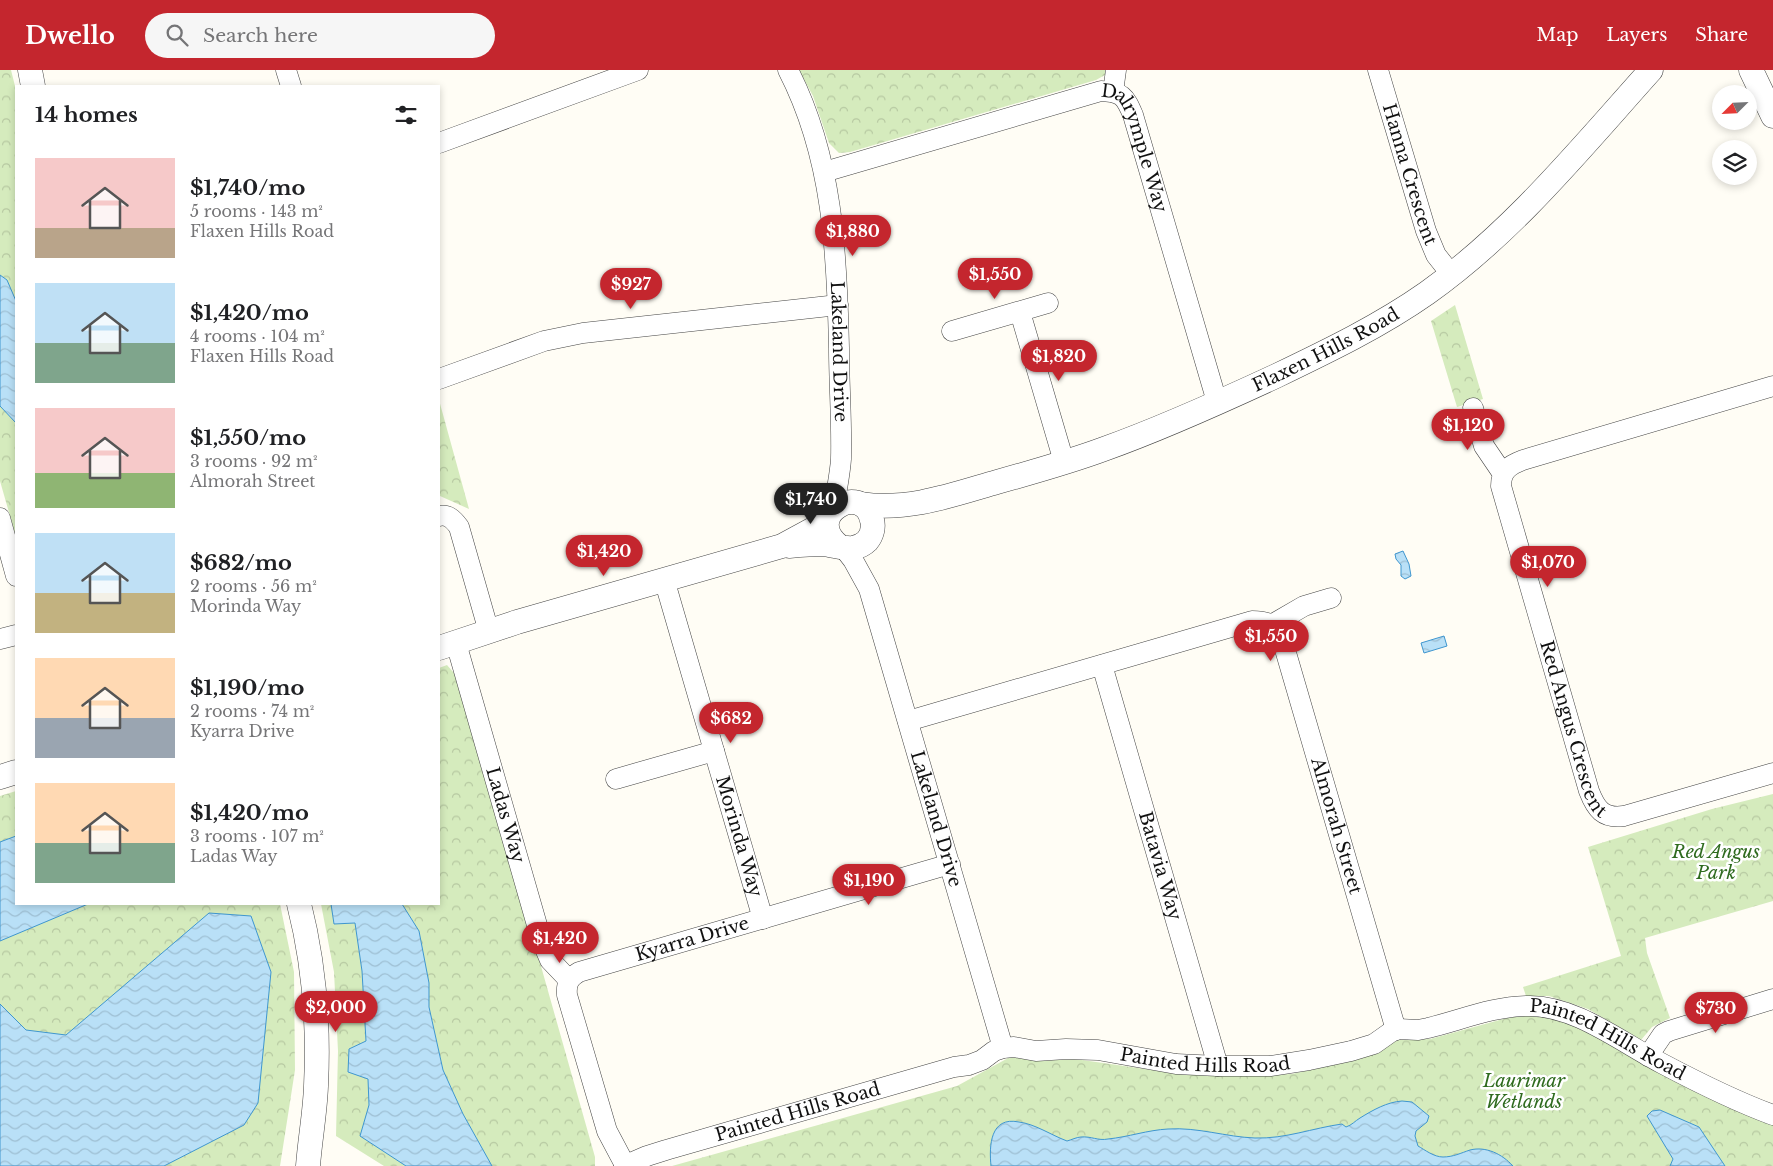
<!DOCTYPE html>
<meta charset="utf-8">
<style>
body{margin:0;font-family:"Libre Baskerville",serif;background:#f6f6f6;color:#202124;height:100vh;display:flex;flex-direction:column;font-size:19px;white-space:nowrap}
*{box-sizing:border-box;margin:0}
p{font-size:16px;color:#757577}
.icon{flex:none;width:28px;height:28px;fill:none;stroke:currentColor;stroke-width:2;stroke-linecap:round;stroke-linejoin:round}
.map{position:relative;flex:1;overflow:hidden}
.panel{position:absolute;left:15px;top:15px;width:425px;height:820px;display:flex;flex-direction:column;background:#fff;border-radius:0px;box-shadow:0 2px 8px #0003}
.panel>*{flex:none}
.needle{width:32px;rotate:246deg}
.controls{position:absolute;left:1712px;top:15px;display:grid;gap:10px}
.controls a{display:grid;place-items:center;width:45px;height:45px;border-radius:50%;background:#fff;box-shadow:0 2px 8px #0003;font-size:25px}
.price{position:absolute;translate:-50% -42px;padding:0 11px;border-radius:18px;background:#c4262e;color:#fff;font-size:16px;line-height:32px;filter:drop-shadow(0 1px 2px #0008)}
.price::after{content:'';position:absolute;left:50%;top:30px;width:15px;height:11px;margin-left:-8px;background:inherit;clip-path:polygon(0 0,100% 0,50% 100%)}
.price.selected{background:#222;color:#fff}
ul{padding:0;list-style:none}
li{display:flex;align-items:center;gap:15px;height:125px;padding:0 20px}
li span{display:grid;place-items:center;flex:none;width:140px;height:100px;border-radius:0px;color:#555}
li>.icon{margin-inline-start:auto}
span .icon{width:60px;height:60px;fill:#fffc;stroke-width:1}
li b{font-size:21px}
h2{display:flex;justify-content:space-between;align-items:center;height:60px;padding:0 20px;font-size:21px}
header{display:flex;align-items:center;gap:30px;box-sizing:border-box;height:70px;padding:0 25px;background:#c4262e;color:#fff}
header strong{font-size:24px}
nav{display:flex;gap:28px;margin-inline-start:auto;font-size:18px}
.search{width:350px;height:45px;background:#f6f6f6;display:flex;align-items:center;gap:12px;box-sizing:border-box;padding:0 18px;border-radius:28px;color:#757577;font-size:19px}
.map>svg:first-child{display:block}
.park{fill:url(#park-crowns)}
.water{fill:url(#water-waves);stroke:#3f96cf}
.lines{fill:none;stroke-linecap:round;stroke-linejoin:round}
.minor-casing{stroke:#444;stroke-width:21}
.tertiary-casing{stroke:#444;stroke-width:25}
.minor{stroke:#fff;stroke-width:20}
.tertiary{stroke:#fff;stroke-width:24}
.labels{text-anchor:middle;dominant-baseline:central;stroke-width:5;stroke-linejoin:round;paint-order:stroke}
.street-label{font-size:18px;fill:#111;stroke:#fff}
.park-label{font-size:18px;font-style:italic;fill:#2f6b1f;stroke:#fff}
</style>
<header>
<strong>Dwello</strong>
<div class="search"><svg class="icon" aria-label="search" viewBox="0 0 24 24"><circle cx="10" cy="10" r="6"/><path d="M15 15l6 6"/></svg>Search here</div>
<nav><a>Map</a><a>Layers</a><a>Share</a></nav>
</header>
<div class="map">
<svg width="1773" height="1096" viewBox="0 0 1773 1096">
<defs>
<pattern id="park-crowns" width="20" height="18" patternUnits="userSpaceOnUse" patternTransform="scale(1.25)"><rect width="20" height="18" fill="#d5ebbd"/><path d="M2 6a3 3 0 1 1 6 0M12 15a3 3 0 1 1 6 0" fill="none" stroke="#b6c8a1"/></pattern>
<pattern id="water-waves" width="16" height="10" patternUnits="userSpaceOnUse" patternTransform="scale(1.25)"><rect width="16" height="10" fill="#b9e0f7"/><path d="M0 5q4-4 8 0t8 0" fill="none" stroke="#9ebfd3"/></pattern>
</defs>
<rect width="100%" height="100%" fill="#fffdf5"/>
<path class="park" d="M0 0H11L16 20V467L0 411Z
M799 0H1105V5L1096 10 850 82 839 83 829 73 813 26Z
M1455 235 1483 329 1457 337 1431 251Z
M439 330 469 439 440 426 439 422Z
M447 595 460 610 595 1087V1096H384L336 1066 338 981 334 902 321 834H439V598Z
M16 721V834H280L294 902 295 1000 280 1096H0V726Z
M1773 724V831L1645 868 1647 883 1670 948 1652 957 1641 970 1588 939 1549 926H1526L1523 917 1621 886 1588 777 1712 739Z
M1518 945H1549L1580 955 1773 1055V1096H672L957 1016 1010 987 1040 991 1075 989 1180 1004 1233 1006 1292 1004 1369 986 1398 970 1430 969Z"/>
<path class="water" d="M0 205 7 210 16 231V353L0 336Z
M1403 481 1409 494 1411 506 1405 509 1401 506V495L1396 489 1395 484Z
M1444 566 1447 576 1424 583 1421 573Z
M16 766V834H88L0 871V772Z
M331 834H402L419 861 429 913V937L443 1000 463 1044 492 1096H406L360 1066 369 1035 368 1009 348 1002 349 979 366 971 362 901 355 853 334 854Z
M209 843 251 846 271 902 258 1033 244 1055 164 1096H0V934L26 960 66 965Z
M1402 1031 1412 1032 1429 1046 1427 1052 1416 1061 1415 1066 1418 1076C1425 1080 1434 1087 1443 1087 1453 1087 1461 1083 1470 1080 1486 1076 1502 1084 1513 1096H991C989 1076 990 1046 1019 1052 1035 1054 1051 1065 1067 1071 1071 1070 1077 1067 1081 1067 1091 1066 1098 1071 1108 1069 1128 1067 1148 1060 1168 1059 1198 1057 1226 1067 1255 1068 1285 1069 1313 1058 1342 1054L1346 1057C1352 1055 1355 1051 1360 1048 1373 1040 1387 1032 1402 1031Z
M1660 1040 1699 1057 1725 1096H1670L1673 1089 1647 1046 1652 1041Z"/>
<g class="lines">
<g class="minor-casing">
<g id="minor">
<path d="M286 0 291 16"/>
<path id="s1" d="M788 0C833 87 837 183 839 278 839 315 842 352 841 389 840 405 836 422 834 438"/>
<path id="s2" d="M1378 0 1426 161 1436 185 1451 204"/>
<path d="M1113 22 1116 0"/>
<path d="M439 73 638 0"/>
<path id="s3" d="M824 102 1101 21C1122 22 1125 26 1133 45L1217 332"/>
<path d="M1020 242 1064 392"/>
<path d="M952 261 1048 233"/>
<path d="M439 309 544 271 583 263 838 235"/>
<path id="s4" d="M1773 316 1523 390C1510 395 1501 400 1501 416L1589 721C1596 739 1603 749 1624 746L1773 703"/>
<path d="M1473 338 1484 376 1503 404"/>
<path d="M439 446C448 444 453 449 459 457L489 562"/>
<path d="M0 448 16 506"/>
<path id="s5" d="M843 477 853 490 869 519 1003 978"/>
<path id="s6" d="M664 509 763 849"/>
<path d="M1273 554 1304 536 1331 528"/>
<path d="M0 569 16 565"/>
<path id="s7" d="M456 573 541 869 550 890 569 910"/>
<path id="s8" d="M1102 595 1218 996"/>
<path id="s9" d="M908 651 1252 551C1274 551 1278 557 1284 576L1396 960"/>
<path d="M616 709 714 681"/>
<path d="M1648 986 1663 964 1669 961 1773 929"/>
<path id="s10" d="M625 1095 607 1061 567 925C566 913 569 908 579 902L950 794"/>
<path id="s11" d="M624 1096 647 1086 666 1080 954 997 969 995 982 990 994 981 1003 978 1014 977 1036 981 1066 979 1098 980 1176 994 1218 996H1270L1309 990 1351 981 1374 974 1391 962 1399 959 1418 960 1428 958C1461 950 1494 936 1528 936 1575 935 1622 973 1663 994 1699 1013 1735 1031 1773 1045"/>
</g>
</g>
<g class="tertiary-casing">
<g id="tertiary">
<path d="M30 0 33 16"/>
<path d="M1751 0 1773 46"/>
<path id="s12" d="M861 434C909 441 952 425 997 412 1033 402 1069 392 1104 379 1163 358 1220 332 1276 306 1328 281 1380 256 1427 223 1513 162 1581 78 1651 0"/>
<path d="M789 476C800 475 812 474 823 474 833 475 844 479 853 478 858 477 863 475 867 471 872 465 874 457 872 450 863 410 801 445 839 476"/>
<path d="M439 578 517 552 782 476 817 457 829 444"/>
<path d="M0 707 16 702"/>
<path d="M299 834C314 893 319 955 316 1016 315 1043 310 1069 308 1096"/>
</g>
</g>
<use href="#minor" class="minor"/>
<use href="#tertiary" class="tertiary"/>
</g>
<g class="labels">
<g class="street-label">
<text stroke="none"><textPath href="#s3" startOffset="361">Dalrymple Way</textPath></text>
<text stroke="none"><textPath href="#s2" startOffset="109">Hanna Crescent</textPath></text>
<text stroke="none"><textPath href="#s12" startOffset="494">Flaxen Hills Road</textPath></text>
<text stroke="none"><textPath href="#s1" startOffset="289">Lakeland Drive</textPath></text>
<text stroke="none"><textPath href="#s4" startOffset="551">Red Angus Crescent</textPath></text>
<text stroke="none"><textPath href="#s7" startOffset="179">Ladas Way</textPath></text>
<text stroke="none"><textPath href="#s5" startOffset="289">Lakeland Drive</textPath></text>
<text stroke="none"><textPath href="#s9" startOffset="591">Almorah Street</textPath></text>
<text stroke="none"><textPath href="#s6" startOffset="268">Morinda Way</textPath></text>
<text stroke="none"><textPath href="#s8" startOffset="209">Batavia Way</textPath></text>
<text stroke="none"><textPath href="#s10" startOffset="326">Kyarra Drive</textPath></text>
<text stroke="none"><textPath href="#s11" startOffset="1022">Painted Hills Road</textPath></text>
<text stroke="none"><textPath href="#s11" startOffset="602">Painted Hills Road</textPath></text>
<text stroke="none"><textPath href="#s11" startOffset="182">Painted Hills Road</textPath></text>
</g>
<g class="park-label">
<text x="1716" y="782">Red Angus<tspan x="1716" dy="21">Park</tspan></text>
<text x="1524" y="1011">Laurimar<tspan x="1524" dy="21">Wetlands</tspan></text>
</g>
</g>
</svg>
<div class="controls">
<a><svg class="needle" viewBox="-14 -14 28 28"><path d="M0-13l5 13h-10z" fill="#e53935"/><path d="M0 13l5-13h-10z" fill="#757577"/></svg></a>
<a><svg class="icon" aria-label="layers" viewBox="0 0 24 24"><path d="M12 4l9 5-9 5-9-5zM3 14l9 5 9-5"/></svg></a>
</div>
<b class="price" style="left:853px;top:187px">$1,880</b>
<b class="price" style="left:995px;top:230px">$1,550</b>
<b class="price" style="left:631px;top:240px">$927</b>
<b class="price" style="left:1059px;top:312px">$1,820</b>
<b class="price" style="left:1468px;top:381px">$1,120</b>
<b class="price selected" style="left:811px;top:455px">$1,740</b>
<b class="price" style="left:604px;top:507px">$1,420</b>
<b class="price" style="left:1548px;top:518px">$1,070</b>
<b class="price" style="left:1271px;top:592px">$1,550</b>
<b class="price" style="left:731px;top:674px">$682</b>
<b class="price" style="left:869px;top:836px">$1,190</b>
<b class="price" style="left:560px;top:894px">$1,420</b>
<b class="price" style="left:336px;top:963px">$2,000</b>
<b class="price" style="left:1716px;top:964px">$730</b>
<section class="panel">
<h2>14 homes<svg class="icon" aria-label="filters" viewBox="0 0 24 24"><path d="M4 7h16M4 17h16"/><circle cx="9" cy="7" r="2"/><circle cx="15" cy="17" r="2"/></svg></h2>
<ul>
<li><span style="background:linear-gradient(#f6c9c9 70%,#b9a48a 0)"><svg class="icon" aria-label="home" viewBox="0 0 24 24"><path d="M3 11l9-7 9 7M6 9v11h12V9"/></svg></span><div><b>$1,740/mo</b><p>5 rooms · 143 m²</p><p>Flaxen Hills Road</p></div></li>
<li><span style="background:linear-gradient(#bfe0f5 60%,#7fa58c 0)"><svg class="icon" aria-label="home" viewBox="0 0 24 24"><path d="M3 11l9-7 9 7M6 9v11h12V9"/></svg></span><div><b>$1,420/mo</b><p>4 rooms · 104 m²</p><p>Flaxen Hills Road</p></div></li>
<li><span style="background:linear-gradient(#f6c9c9 65%,#8fb573 0)"><svg class="icon" aria-label="home" viewBox="0 0 24 24"><path d="M3 11l9-7 9 7M6 9v11h12V9"/></svg></span><div><b>$1,550/mo</b><p>3 rooms · 92 m²</p><p>Almorah Street</p></div></li>
<li><span style="background:linear-gradient(#bfe0f5 60%,#c2b280 0)"><svg class="icon" aria-label="home" viewBox="0 0 24 24"><path d="M3 11l9-7 9 7M6 9v11h12V9"/></svg></span><div><b>$682/mo</b><p>2 rooms · 56 m²</p><p>Morinda Way</p></div></li>
<li><span style="background:linear-gradient(#ffd9b3 60%,#9aa5b1 0)"><svg class="icon" aria-label="home" viewBox="0 0 24 24"><path d="M3 11l9-7 9 7M6 9v11h12V9"/></svg></span><div><b>$1,190/mo</b><p>2 rooms · 74 m²</p><p>Kyarra Drive</p></div></li>
<li><span style="background:linear-gradient(#ffd9b3 60%,#7fa58c 0)"><svg class="icon" aria-label="home" viewBox="0 0 24 24"><path d="M3 11l9-7 9 7M6 9v11h12V9"/></svg></span><div><b>$1,420/mo</b><p>3 rooms · 107 m²</p><p>Ladas Way</p></div></li>
</ul>
</section>
</div>
